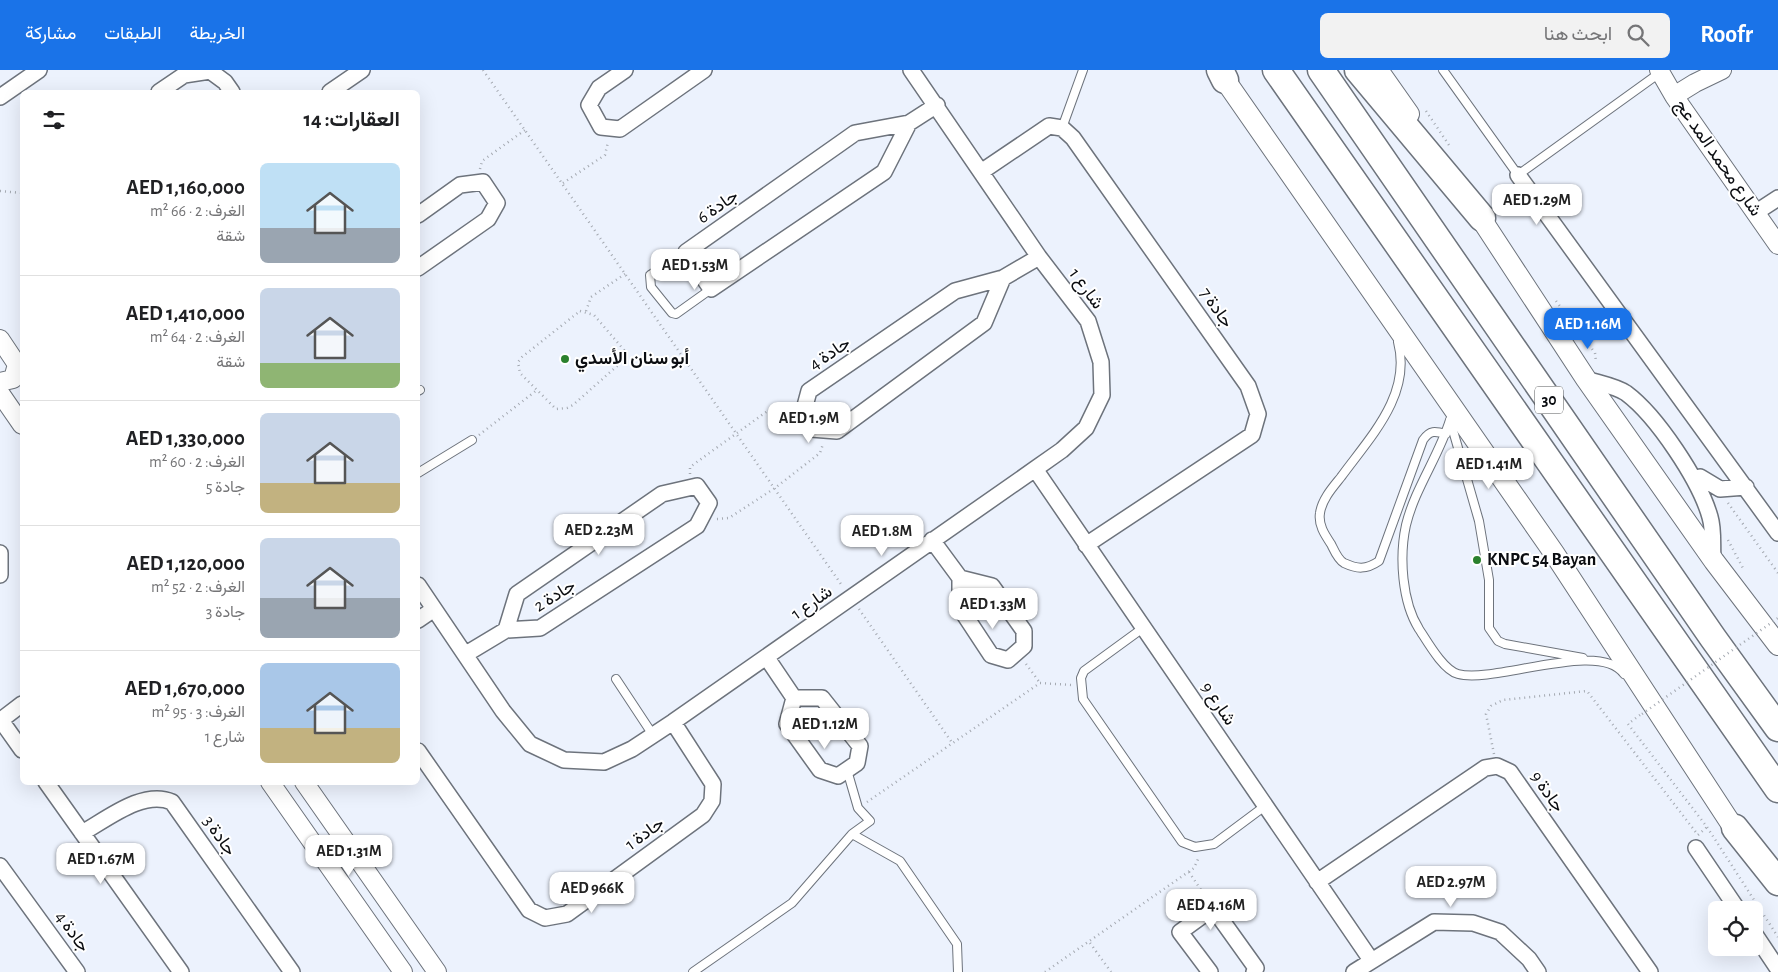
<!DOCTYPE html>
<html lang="ar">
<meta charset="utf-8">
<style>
body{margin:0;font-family:"Alegreya Sans",Vazirmatn,sans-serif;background:#f2f2f2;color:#202124;direction:rtl;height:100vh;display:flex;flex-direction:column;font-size:19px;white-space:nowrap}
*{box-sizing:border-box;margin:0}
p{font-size:16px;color:#757577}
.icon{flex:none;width:28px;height:28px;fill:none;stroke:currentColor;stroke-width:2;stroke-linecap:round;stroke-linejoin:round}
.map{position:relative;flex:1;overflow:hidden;direction:ltr}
.drawer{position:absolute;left:20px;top:20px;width:400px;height:695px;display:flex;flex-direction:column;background:#fff;border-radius:8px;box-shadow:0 5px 20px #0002;direction:rtl}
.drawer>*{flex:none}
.controls{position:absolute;left:1708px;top:831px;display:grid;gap:10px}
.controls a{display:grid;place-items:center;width:55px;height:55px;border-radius:8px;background:#fff;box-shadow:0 5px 20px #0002;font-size:25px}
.price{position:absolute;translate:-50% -42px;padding:0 11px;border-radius:10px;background:#fff;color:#222;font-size:16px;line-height:32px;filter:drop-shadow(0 1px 2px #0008)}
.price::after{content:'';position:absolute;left:50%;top:30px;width:15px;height:11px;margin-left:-8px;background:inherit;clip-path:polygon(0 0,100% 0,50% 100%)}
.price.current{background:#1a73e8;color:#fff}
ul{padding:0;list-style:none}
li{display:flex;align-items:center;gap:15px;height:125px;padding:0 20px}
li+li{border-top:1px solid #e0e0e0}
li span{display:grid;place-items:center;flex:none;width:140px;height:100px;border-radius:8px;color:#555}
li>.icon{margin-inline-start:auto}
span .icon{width:60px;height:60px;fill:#fffc;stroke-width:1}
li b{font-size:21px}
h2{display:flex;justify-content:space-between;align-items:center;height:60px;padding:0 20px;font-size:21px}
header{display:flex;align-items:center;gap:30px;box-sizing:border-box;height:70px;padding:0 25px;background:#1a73e8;color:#fff}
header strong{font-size:24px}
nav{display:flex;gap:28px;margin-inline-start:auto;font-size:18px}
.search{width:350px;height:45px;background:#f2f2f2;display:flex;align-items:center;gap:12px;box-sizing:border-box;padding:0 18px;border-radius:8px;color:#757577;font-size:19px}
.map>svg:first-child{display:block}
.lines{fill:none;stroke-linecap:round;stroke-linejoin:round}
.service-casing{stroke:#6d737c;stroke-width:10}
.minor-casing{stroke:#6d737c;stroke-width:18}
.tertiary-casing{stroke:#6d737c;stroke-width:20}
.secondary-casing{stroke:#6d737c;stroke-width:22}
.motorway-casing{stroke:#6d737c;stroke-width:29}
.path{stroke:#a4a9b1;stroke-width:2.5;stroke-dasharray:1 4;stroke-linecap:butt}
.service{stroke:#fff;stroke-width:8}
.minor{stroke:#fff;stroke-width:15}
.tertiary{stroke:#fff;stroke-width:18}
.secondary{stroke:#fff;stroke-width:20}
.motorway{stroke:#fff;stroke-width:26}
.path-bridge{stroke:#a4a9b1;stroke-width:2.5;stroke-dasharray:1 4;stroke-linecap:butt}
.poi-dot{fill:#2a802d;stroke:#fff;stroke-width:2}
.labels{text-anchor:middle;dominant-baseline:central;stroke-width:4;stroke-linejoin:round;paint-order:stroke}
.shield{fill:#fff;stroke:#545658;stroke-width:1}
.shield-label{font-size:16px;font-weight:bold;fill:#0b0d11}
.street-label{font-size:18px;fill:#0b0d11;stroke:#fff}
.poi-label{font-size:18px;font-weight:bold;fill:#0b0d11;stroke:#fff;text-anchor:start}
</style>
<header>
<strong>Roofr</strong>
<div class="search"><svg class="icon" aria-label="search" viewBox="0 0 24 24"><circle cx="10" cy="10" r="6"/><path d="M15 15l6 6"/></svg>ابحث هنا</div>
<nav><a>الخريطة</a><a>الطبقات</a><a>مشاركة</a></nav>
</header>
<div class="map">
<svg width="1778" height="902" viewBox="0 0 1778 902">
<rect width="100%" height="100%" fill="#ecf2fd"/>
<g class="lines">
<g class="service-casing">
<path id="service" d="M1443 0 1518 105 1661 2
M1062 58 1083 0
M686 182 650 205 651 217 672 243 676 244 711 219
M1398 272C1412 325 1370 367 1341 407 1333 417 1322 429 1320 443 1318 455 1325 465 1331 474 1334 480 1338 490 1344 493 1357 499 1366 500 1379 491L1423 370C1430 360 1435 361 1446 364
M418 321 420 320
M1450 350C1439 386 1415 418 1406 455 1399 487 1402 532 1419 559 1427 571 1443 600 1458 604 1495 614 1600 569 1624 604
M1450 350 1479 451 1489 510V558L1498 571 1505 574 1583 588
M418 403 472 370
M1143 558 1084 601 1081 608 1083 629 1182 772 1195 777 1214 774 1265 736
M616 609 653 665
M847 700 858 738 870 751 852 764 900 791 957 874 958 902
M693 902 792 833 852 764"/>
</g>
<g class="minor-casing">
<path id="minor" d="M625 0 599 18 589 35 601 57 620 59 704 0
M159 22 184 5 210 1 225 12 232 22
M330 22 362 0
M0 27 39 0
M909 53 855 63 686 182 711 219 884 102 909 53 937 35
M981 102 1049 56 1062 58 1073 68 1248 316 1258 344 1252 365 1086 475
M1518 105 1778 463
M1755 143 1778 128
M418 145 460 115 483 112 497 133 488 149 418 198
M1003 208 955 221 809 321 802 347 811 359 837 361 984 253 1003 208 1039 187
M1586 309C1598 313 1616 316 1626 323 1657 346 1700 411 1710 447 1714 460 1712 476 1713 489
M1035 399 1371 890
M1695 409 1700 407 1720 419 1746 417
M932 470 960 508V538L991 585 1008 590 1024 576V561L992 516 960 508
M0 483V505
M418 515 503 641 530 674 564 690 604 692 632 679 673 652 1035 399 1062 380 1086 358 1102 325 1101 292 1088 251 1039 187 911 0
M418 550 434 539
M466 584 506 560 540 558 697 456 709 433 697 416 662 424 517 524 506 560
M767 588 794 628 787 654 820 700 838 706 857 693 860 676 822 628H794
M0 649 22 680
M1 650 22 634
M418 681 529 840 545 848 567 844 703 745 712 731 713 714 673 652
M46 712 181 902
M82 763C106 750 143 719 172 732L292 902
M1696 778 1738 840
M0 796 77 902
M1317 812 1485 698 1497 696 1510 702 1650 902
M1754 863 1778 899
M1210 902 1180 862 1213 838 1256 898 1254 902
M1354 902 1434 852 1473 853 1500 862 1529 889 1538 902"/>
</g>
<g class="tertiary-casing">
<path id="tertiary" d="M1659 0 1674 26 1778 175
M1674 26 1695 13 1722 0
M0 269 22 302
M0 312 13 309 17 294
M0 323 22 355
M270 712 403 902
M304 712 437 902"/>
</g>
<g class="secondary-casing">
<path id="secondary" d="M1218 0 1554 483 1741 769
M1378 0 1409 44
M1474 138 1586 309 1714 491 1778 575"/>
</g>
<g class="motorway-casing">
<path id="motorway" d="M1220 0 1225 10
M1276 0 1778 719
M1321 0 1713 568 1778 658
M1358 0 1482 148
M1735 758 1778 812"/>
</g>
<path class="path" d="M483 0 843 517
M1426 41 1451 78
M480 99 482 91 525 60
M563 113 605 85 608 72
M0 121 22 123
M1556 231 1595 283 1596 292
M580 241 594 245 624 280 625 289 573 335 567 338 556 339 520 303 518 292 522 287Z
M586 241 591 227 625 204
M479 365 537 320
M690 404V397L773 337 791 336
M1728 433 1778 503
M717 449 729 448 775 418 820 383 823 374
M1728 470 1744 500
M859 539 953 674
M1026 594 1040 613
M1640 645 1628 654 1707 757 1778 867
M1494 684 1486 644 1491 636 1503 630 1587 621 1698 765 1707 757
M867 732 1040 613 1072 615
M1189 802 1205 826
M1090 873 1111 902
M1045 902 1194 798 1199 787"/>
<use href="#service" class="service"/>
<use href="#minor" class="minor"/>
<use href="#tertiary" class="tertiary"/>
<use href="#secondary" class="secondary"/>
<use href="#motorway" class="motorway"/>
<path class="path-bridge" d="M1642 644 1778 548"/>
</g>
<g class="poi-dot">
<circle cx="565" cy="289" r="5"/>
<circle cx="1477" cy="490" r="5"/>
</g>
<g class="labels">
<rect class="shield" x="1535" y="316.5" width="28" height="27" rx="4"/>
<g class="shield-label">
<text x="1549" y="330">30</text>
</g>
<g class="street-label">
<text transform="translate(1718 88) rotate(55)">شارع محمد المد عج</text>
<text transform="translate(718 137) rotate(-35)">جادة 6</text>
<text transform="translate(1086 219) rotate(54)">شارع 1</text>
<text transform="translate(1216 238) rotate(55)">جادة 7</text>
<text transform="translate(830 284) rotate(-34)">جادة 4</text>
<text transform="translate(555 526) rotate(-32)">جادة 2</text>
<text transform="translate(812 533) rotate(-35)">شارع 1</text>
<text transform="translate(1218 634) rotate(56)">شارع 9</text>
<text transform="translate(1547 722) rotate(55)">جادة 9</text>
<text transform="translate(645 764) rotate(-36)">جادة 1</text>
<text transform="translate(219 766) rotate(55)">جادة 3</text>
<text transform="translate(72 862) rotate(54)">جادة 4</text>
</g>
<g class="poi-label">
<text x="575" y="289">أبو سنان الأسدي</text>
<text x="1487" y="490">KNPC 54 Bayan</text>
</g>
</g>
</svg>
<div class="controls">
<a><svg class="icon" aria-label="locate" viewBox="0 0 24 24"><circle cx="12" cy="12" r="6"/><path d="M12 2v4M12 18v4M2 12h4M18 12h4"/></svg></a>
</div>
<b class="price" style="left:1537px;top:156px">AED 1.29M</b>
<b class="price" style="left:695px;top:221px">AED 1.53M</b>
<b class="price current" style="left:1588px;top:280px">AED 1.16M</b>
<b class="price" style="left:809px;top:374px">AED 1.9M</b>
<b class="price" style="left:1489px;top:420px">AED 1.41M</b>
<b class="price" style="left:599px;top:486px">AED 2.23M</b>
<b class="price" style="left:882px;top:487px">AED 1.8M</b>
<b class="price" style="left:993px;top:560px">AED 1.33M</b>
<b class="price" style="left:825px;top:680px">AED 1.12M</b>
<b class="price" style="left:349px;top:807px">AED 1.31M</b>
<b class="price" style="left:101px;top:815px">AED 1.67M</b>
<b class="price" style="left:1451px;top:838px">AED 2.97M</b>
<b class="price" style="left:592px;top:844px">AED 966K</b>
<b class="price" style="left:1211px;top:861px">AED 4.16M</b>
<section class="drawer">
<h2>العقارات: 14<svg class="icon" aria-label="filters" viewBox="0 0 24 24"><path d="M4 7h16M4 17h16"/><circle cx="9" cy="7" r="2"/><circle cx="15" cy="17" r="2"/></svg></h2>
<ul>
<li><span style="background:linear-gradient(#bfe0f5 65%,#9aa5b1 0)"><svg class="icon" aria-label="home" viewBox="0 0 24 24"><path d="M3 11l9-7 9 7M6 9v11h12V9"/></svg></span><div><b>AED 1,160,000</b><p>الغرف: 2 · 66 m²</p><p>شقة</p></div></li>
<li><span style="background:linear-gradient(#c9d6e8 75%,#8fb573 0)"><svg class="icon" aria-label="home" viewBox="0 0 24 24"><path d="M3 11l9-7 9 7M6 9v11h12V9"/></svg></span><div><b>AED 1,410,000</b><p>الغرف: 2 · 64 m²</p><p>شقة</p></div></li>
<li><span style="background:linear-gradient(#c9d6e8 70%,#c2b280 0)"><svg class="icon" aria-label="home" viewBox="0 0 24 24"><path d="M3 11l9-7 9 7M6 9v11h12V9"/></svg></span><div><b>AED 1,330,000</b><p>الغرف: 2 · 60 m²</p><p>جادة 5</p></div></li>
<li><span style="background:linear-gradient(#c9d6e8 60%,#9aa5b1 0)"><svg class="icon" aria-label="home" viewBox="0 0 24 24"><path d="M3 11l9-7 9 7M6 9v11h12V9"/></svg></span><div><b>AED 1,120,000</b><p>الغرف: 2 · 52 m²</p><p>جادة 3</p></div></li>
<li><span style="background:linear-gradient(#a9c7e8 65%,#c2b280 0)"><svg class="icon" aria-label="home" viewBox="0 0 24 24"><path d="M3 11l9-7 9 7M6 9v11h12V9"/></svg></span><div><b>AED 1,670,000</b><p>الغرف: 3 · 95 m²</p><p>شارع 1</p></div></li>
</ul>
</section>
</div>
